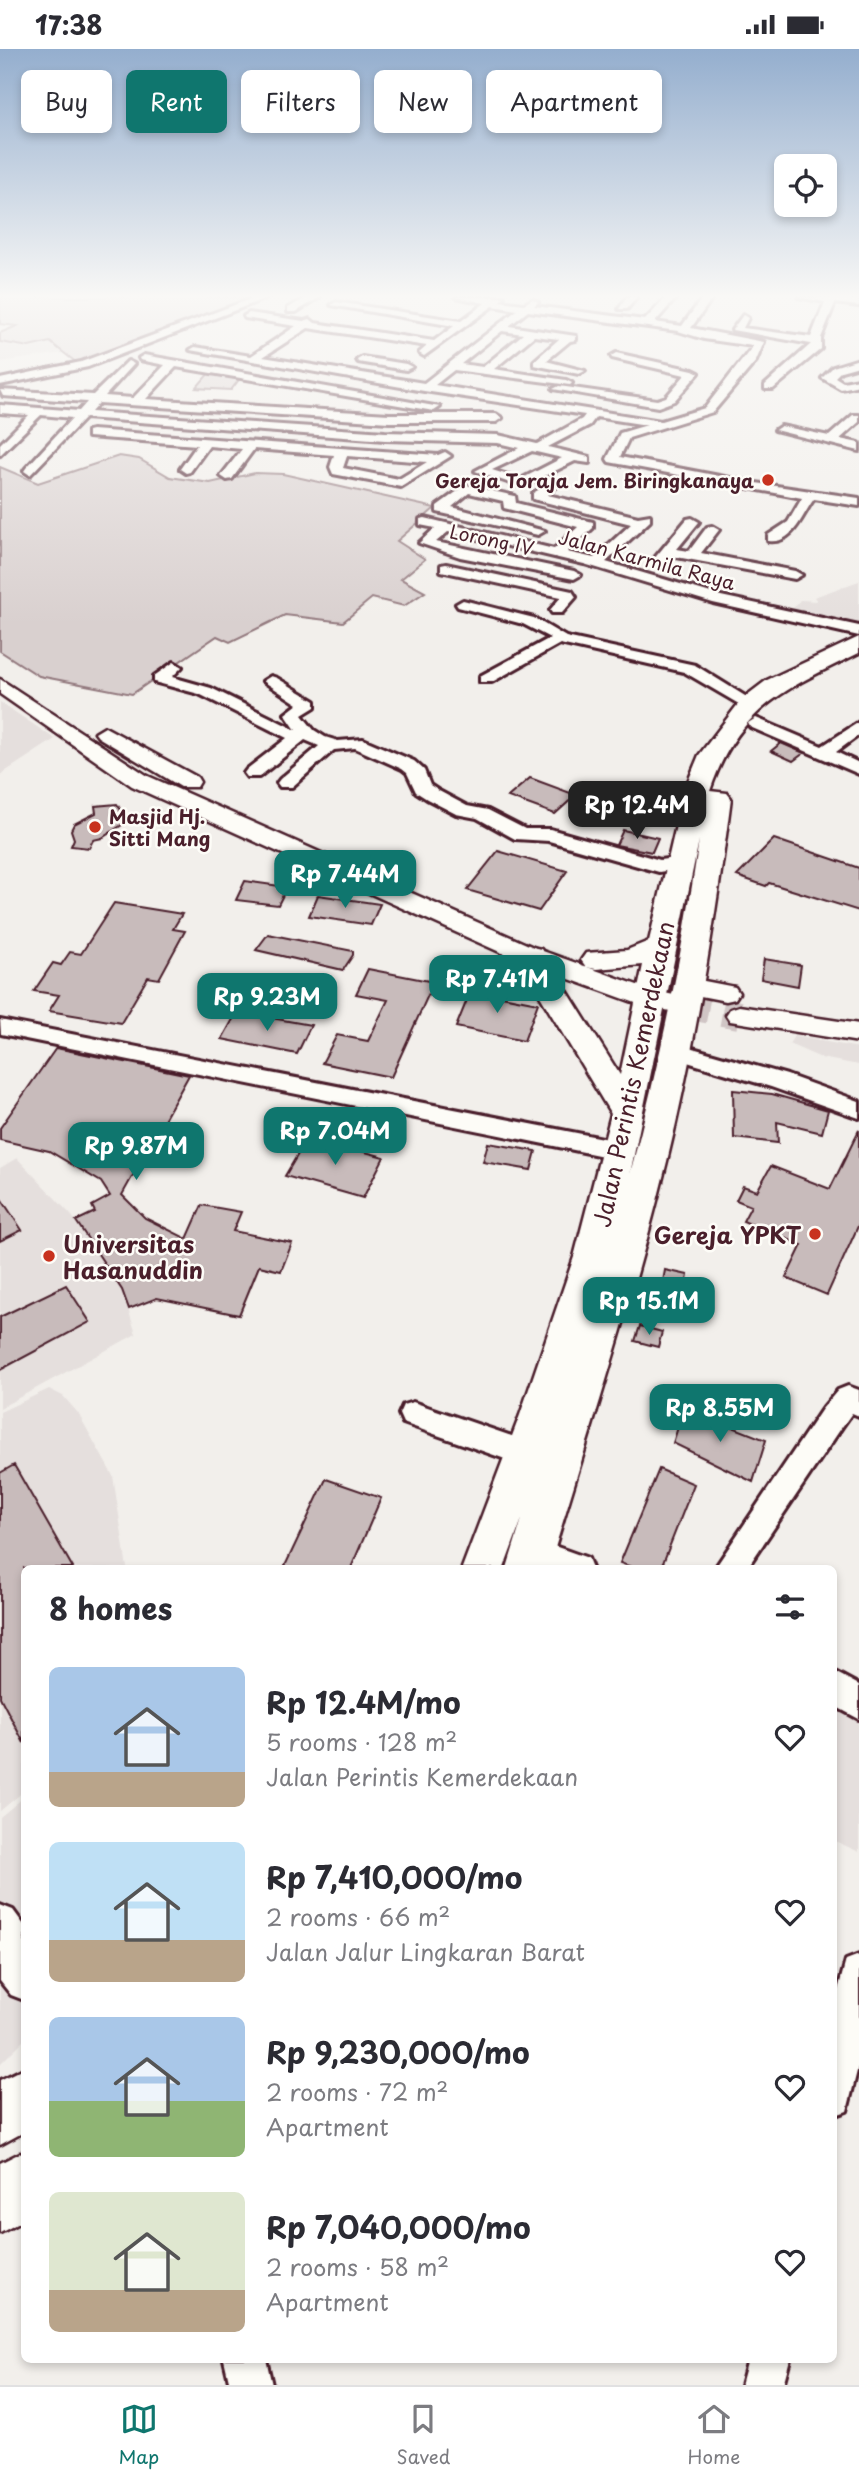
<!DOCTYPE html>
<meta charset="utf-8">
<style>
body{margin:0;font-family:"Playpen Sans",sans-serif;background:#f2f2f3;color:#2b2b33;height:100vh;display:flex;flex-direction:column;font-size:26px;white-space:nowrap}
*{box-sizing:border-box;margin:0}
p{font-size:23px;color:#7c7c81}
.icon{flex:none;width:38px;height:38px;fill:none;stroke:currentColor;stroke-width:2;stroke-linecap:round;stroke-linejoin:round}
.map{position:relative;flex:1;overflow:hidden}
.side{position:absolute;left:21px;top:1516px;width:816px;height:798px;display:flex;flex-direction:column;background:#fff;border-radius:10px;box-shadow:0 4px 10px #0003}
.side>*{flex:none}
.guide{position:absolute;left:21px;top:21px;width:817px;height:63px;display:flex;gap:14px}
.buttons{position:absolute;left:774px;top:105px;display:grid;gap:14px}
.buttons a{display:grid;place-items:center;width:63px;height:63px;border-radius:10px;background:#fff;box-shadow:0 4px 10px #0003;font-size:35px}
.price{position:absolute;translate:-50% -60px;padding:0 16px;border-radius:14px;background:#0f766e;color:#fff;font-size:23px;line-height:46px;filter:drop-shadow(0 2px 4px #0008)}
.price::after{content:'';position:absolute;left:50%;top:42px;width:21px;height:16px;margin-left:-10px;background:inherit;clip-path:polygon(0 0,100% 0,50% 100%)}
.price.current{background:#222;color:#fff}
ul{padding:0;list-style:none}
li{display:flex;align-items:center;gap:21px;height:175px;padding:0 28px}
li span{display:grid;place-items:center;flex:none;width:196px;height:140px;border-radius:10px;color:#555}
li>.icon{margin-inline-start:auto}
span .icon{width:84px;height:84px;fill:#fffc;stroke-width:1}
li b{font-size:30px}
h2{display:flex;justify-content:space-between;align-items:center;height:84px;padding:0 28px;font-size:30px}
.chip{padding:0 24px;border-radius:10px;background:#fff;box-shadow:0 4px 10px #0003;font-size:24px;line-height:63px}
.chip.current{background:#0f766e;color:#fff}
.status{display:flex;justify-content:space-between;align-items:center;height:49px;padding:0 35px;background:#fff;direction:ltr}
.status svg{height:19px;fill:currentColor}
.dock{display:flex;justify-content:space-around;align-items:center;height:98px;border-top:2px solid #e1e1e2;background:#fff;font-size:19px;color:#7c7c81}
.dock a{display:grid;justify-items:center;gap:4px}
.dock .current{color:#0f766e}
.map>svg:first-child{display:block}
.built{fill:#e5dfdd}
.green{fill:#d9d0cf;stroke:#92787d;stroke-width:2}
.building{fill:#c8bbbb;stroke:#4a1f2b;stroke-width:2}
.lines{fill:none;stroke-linecap:round;stroke-linejoin:round}
.major-tunnel{stroke:#d0c5c5;stroke-width:28;stroke-dasharray:28 14;stroke-linecap:butt}
.minor-casing{stroke:#4a1f2b;stroke-width:6}
.major-casing{stroke:#4a1f2b;stroke-width:5}
.highway-casing{stroke:#4a1f2b;stroke-width:5}
.minor{fill:#fdfcf7;fill-rule:evenodd}
.major{fill:#fdfcf7;fill-rule:evenodd}
.highway{fill:#fdfcf7;fill-rule:evenodd}
.poi-dot{fill:#c8321e;stroke:#fdfcf7;stroke-width:2.5}
.labels{text-anchor:middle;dominant-baseline:central;stroke-width:5;stroke-linejoin:round;paint-order:stroke}
.far-poi-label{font-size:19px;font-weight:bold;fill:#4a1f2b;stroke:#fdfcf7;text-anchor:end}
.far-street-label{font-size:19px;fill:#4a1f2b;stroke:#fdfcf7}
.street-label{font-size:23px;fill:#4a1f2b;stroke:#fdfcf7}
.poi-label{font-size:23px;font-weight:bold;fill:#4a1f2b;stroke:#fdfcf7;text-anchor:end}
</style>
<div class="status"><b>17:38</b><svg viewBox="0 0 49 12"><path d="M0 12V9h3v3zM5 12V6h3v6zM10 12V3h3v9zM15 12V0h3v12zM26 1h20v11H26zM47 4h2v5h-2z"/></svg></div>
<div class="map">
<svg width="859" height="2336" viewBox="0 0 859 2336">
<rect width="100%" height="100%" fill="#f2efeb"/>
<filter id="ink" filterUnits="userSpaceOnUse"><feTurbulence type="fractalNoise" baseFrequency=".0143" numOctaves="2"/><feDisplacementMap in="SourceGraphic" scale="14" xChannelSelector="R" yChannelSelector="G"/><feConvolveMatrix kernelMatrix="1 2 1 2 8 2 1 2 1" color-interpolation-filters="sRGB"/></filter>
<g filter="url(#ink)">
<path class="built" d="M0 293 29 298 50 293 64 304 0 313Z
M859 532V579L791 562 800 551 817 552 814 548Z
M0 653 55 690 0 726Z
M794 987 859 999V1016L821 1009 789 995Z
M17 1109 72 1167 122 1241 136 1285 0 1359V1119Z
M49 1340 63 1347 78 1364 113 1427 127 1519H24V1742L0 1762V1363Z
M833 1649 859 1663V1803L833 1791Z
M24 1748V1991L0 2015V1768Z"/>
<path class="green" d="M0 248H254L228 260 77 314 50 293 29 298 0 293V284L17 277 0 275Z
M209 324 241 328 231 341 196 339Z
M119 407 139 410 170 428 210 434 255 424 283 425 435 459 397 492 425 510 401 530 425 543 404 557 372 549 343 573 285 566 230 593 217 587 132 645 39 627 0 602V418L38 434Z"/>
<path class="building" d="M781 694 804 704 793 712 771 702Z
M530 729 576 746 555 765 508 748Z
M117 755 128 772 102 789 93 791 89 799 71 797 74 790 71 781 74 775 96 764 95 757Z
M623 781 658 789 652 803 616 796Z
M774 790 859 819V862L769 834 766 837 737 827Z
M498 802 567 822 539 862 467 841Z
M245 832 287 838 278 856 236 851Z
M318 846 380 855 371 876 309 867Z
M114 854 182 865 173 880 185 882 159 930 148 928 121 974 49 962 59 946 34 942 53 914 61 916 70 903 81 905Z
M268 885 353 902V906L343 921 256 901Z
M764 910 801 916 798 937 761 930Z
M368 920 434 933 391 1028 322 1014 337 986 368 992 388 951 356 945Z
M471 941 538 954 524 992 456 978Z
M237 963 311 976 297 1005 222 990Z
M56 999 189 1026 122 1146 145 1169 187 1190 202 1156 241 1163 233 1182 292 1194 281 1222 259 1217 239 1266 157 1249 129 1260 122 1241 76 1172 95 1163 92 1157 110 1147 101 1133 49 1102 0 1091V1079Z
M733 1041 772 1045 828 1061 822 1084 777 1073 778 1094 734 1089Z
M859 1081V1175L827 1246 786 1229 802 1196 743 1172 751 1157 736 1151 743 1137 757 1142 771 1117 830 1140Z
M308 1088 384 1108 363 1149 285 1127Z
M488 1094 536 1102 531 1121 483 1113Z
M0 1148 22 1181 0 1192Z
M665 1221 688 1226 683 1255 660 1250Z
M66 1236 90 1273 0 1321V1268Z
M640 1277 662 1283 658 1298 635 1292Z
M684 1359 766 1391 753 1433 673 1394Z
M14 1416 73 1519H24V1694L0 1648V1424Z
M659 1420 694 1435 661 1519H634L620 1514Z
M326 1430 381 1449 351 1519H284Z"/>
<g class="lines">
<path class="major-tunnel" d="M683 966 695 958 739 966"/>
<g class="minor-casing">
<path id="minor" d="M256 248H269L88 318 0 336V330L81 313Z
M308 248H320L296 263H288V259Z
M456 248H504L500 252 524 255 533 250 538 253 534 257 645 271 667 248H677L655 273 682 277 703 248H713L691 279 764 293 756 312 713 363 629 389 620 408 756 434 859 449V457L814 450C802 466 793 496 768 492V486L788 473 802 449 609 413 607 410 620 384 647 376 596 368 590 376 548 398 589 408V414L575 412 522 438 475 422 519 399 498 394 385 391 85 369 30 426 24 422 26 419 72 369 41 366 0 406V395L29 366 0 364V356L79 362 87 353 3 347 0 341 93 346 128 312 134 315 105 347 133 349 165 316 140 311 139 309 144 306 440 358 434 362 176 318 146 350 389 365H496L502 369 496 373H389L99 354 91 363 385 383 498 386 537 395 582 370 585 366 424 342 190 301 195 298 251 307 296 277 245 269 244 267 249 264 304 272 310 270 315 274 434 292 454 277 331 256 336 253 461 272 485 254ZM493 257 517 261 424 334 263 308 308 279 427 297 419 304 424 307ZM528 262 678 282 704 290 753 297 705 359 661 372 435 336 454 321 570 336 572 334 566 331 494 320 534 287 559 290 534 312V316L579 325 585 322 546 312 570 292 576 291V287L509 277ZM502 282 523 285 483 318 461 315ZM532 402 562 409 521 430 492 421Z
M627 248H637L627 260H619Z
M798 248 859 251V257L835 254 821 289V300L773 340H765V336L811 295 732 281 743 266 748 269 743 279 811 288 825 253Z
M616 304 693 321 699 324 674 352 658 358 553 340 559 337 657 351 666 348 685 326 612 309 611 307Z
M362 308 406 315 412 318 406 321 358 313 357 311Z
M859 310V317L841 322 835 328 843 333 859 330V336L841 340 822 329 833 318Z
M853 366H859V373L840 390 859 394V402L775 381 781 377 829 387Z
M92 381 438 406 445 403 451 407 401 438 333 425 330 418 334 406 254 400 232 430 227 431 221 427 242 400 209 397 190 423 186 424 180 420 197 396 88 388V382ZM347 407 427 413 399 430 343 419Z
M550 434 556 438 548 446 638 468 650 466V472L606 513 721 547 859 577V587L713 554 584 515 448 483 436 493 574 522 581 526 574 530 460 508 419 494 435 479 420 476V470L425 469 554 500 578 478 504 459 503 452 469 444 452 458 545 482 538 486 437 463V457L466 436 515 447 516 454 593 473V479L567 503 594 509 631 475 533 450V444Z
M692 469 699 473 677 500 689 502 707 478 712 477 719 481 701 504 795 522 802 526 795 530 671 507 665 514H655L653 511 687 470Z
M446 515 572 542 576 548 562 564H552L550 561 561 548 441 522V516Z
M463 551 534 569 566 588 695 616 758 655 756 658H744L684 623 560 595 492 633H480V627L550 589 523 575 458 558 456 555Z
M174 613 182 618 172 628 211 639 296 681 285 665 298 655 263 632 271 627 277 629 315 652V658L302 666 314 681 325 688 338 692 363 690 414 712 424 721 430 736 439 742 467 757 488 761 525 780H550L660 811 681 808 690 814 688 818 659 823 549 792 515 790 477 769 456 765 427 750 416 743 407 724 402 720 355 699 334 701 292 738H280L277 734 280 730 319 697 305 691 259 728H247L244 724 247 720 287 689 199 645 154 633V627Z
M756 669 822 697 859 673V686L836 703 859 714V725L750 678 748 674Z
M0 971 618 1092 626 1095 630 1101 626 1107 618 1110 1 985Z
M675 994 787 1026 859 1052V1069L771 1038 667 1007 664 1002 667 997Z
M848 1337 859 1341V1367L852 1364 842 1378 747 1519H715L822 1360 838 1341Z
M413 1353 535 1395 539 1404 535 1413 525 1417 403 1374 399 1365 403 1356Z
M532 1489 588 1509 592 1519H537L521 1513 517 1503 521 1493Z
M833 1622 859 1636V1670L833 1656Z
M0 1856 13 1861 24 1876V1951L11 1946 0 1932Z
M859 1906V2014L847 2062 833 2067V1960L846 1911Z
M224 2310H266L272 2336H230Z
M748 2310H790L783 2336H741Z"/>
</g>
<g class="major-casing">
<path id="major" d="M0 630 148 727 540 901 654 942 694 950 698 956 694 962 685 965 641 956 522 913 132 737 0 645Z
M105 678 197 728 200 733 197 738H181L98 688 95 684Z
M689 929 735 938 739 944 735 950 726 952 680 943 676 937 680 931Z
M739 957 859 975V993L730 972 726 966 730 960Z"/>
</g>
<g class="highway-casing">
<path id="highway" d="M859 588V604C785 640 738 659 710 742L727 744 731 749C717 858 700 967 676 1074 642 1224 593 1371 549 1519H507L522 1470 504 1519H462L520 1366 574 1208 611 1065 516 907 521 900 531 898 541 900 620 1026 643 916 596 920 586 918 581 911 586 904 627 901 649 892 684 742 699 706 742 650 767 631ZM699 791C683 903 659 1015 630 1125Z
M24 2019V2083L0 2096V2031Z
M24 2102V2171L0 2184V2114Z"/>
</g>
<use href="#minor" class="minor"/>
<use href="#major" class="major"/>
<use href="#highway" class="highway"/>
</g>
</g>
<linearGradient id="sky" x2="0" y2="1"><stop stop-color="#94aece"/><stop offset="0.43" stop-color="#f9f8f6"/><stop offset="1" stop-color="#f9f8f6" stop-opacity="0"/></linearGradient>
<rect width="859" height="575" fill="url(#sky)"/>
<g class="poi-dot">
<circle cx="768" cy="431" r="7"/>
<circle cx="95" cy="778" r="7"/>
<circle cx="815" cy="1185" r="7"/>
<circle cx="49" cy="1207" r="7"/>
</g>
<g class="labels">
<g class="far-poi-label">
<text x="754" y="431">Gereja Toraja Jem. Biringkanaya</text>
<text x="109" y="767" text-anchor="start">Masjid Hj.<tspan x="109" dy="22">Sitti Mang</tspan></text>
</g>
<g class="far-street-label">
<text transform="translate(492 490) rotate(12)">Lorong IV</text>
<text transform="translate(647 510) rotate(15)">Jalan Karmila Raya</text>
</g>
<g class="street-label">
<text transform="translate(633 1025) rotate(-78)">Jalan Perintis Kemerdekaan</text>
</g>
<g class="poi-label">
<text x="801" y="1185">Gereja YPKT</text>
<text x="63" y="1194" text-anchor="start">Universitas<tspan x="63" dy="26">Hasanuddin</tspan></text>
</g>
</g>
</svg>
<div class="buttons">
<a><svg class="icon" aria-label="locate" viewBox="0 0 24 24"><circle cx="12" cy="12" r="6"/><path d="M12 2v4M12 18v4M2 12h4M18 12h4"/></svg></a>
</div>
<b class="price current" style="left:637px;top:792px">Rp 12.4M</b>
<b class="price" style="left:345px;top:861px">Rp 7.44M</b>
<b class="price" style="left:497px;top:966px">Rp 7.41M</b>
<b class="price" style="left:267px;top:984px">Rp 9.23M</b>
<b class="price" style="left:335px;top:1118px">Rp 7.04M</b>
<b class="price" style="left:136px;top:1133px">Rp 9.87M</b>
<b class="price" style="left:649px;top:1288px">Rp 15.1M</b>
<b class="price" style="left:720px;top:1395px">Rp 8.55M</b>
<div class="guide">
<a class="chip">Buy</a>
<a class="chip current">Rent</a>
<a class="chip">Filters</a>
<a class="chip">New</a>
<a class="chip">Apartment</a>
</div>
<section class="side">
<h2>8 homes<svg class="icon" aria-label="filters" viewBox="0 0 24 24"><path d="M4 7h16M4 17h16"/><circle cx="9" cy="7" r="2"/><circle cx="15" cy="17" r="2"/></svg></h2>
<ul>
<li><span style="background:linear-gradient(#a9c7e8 75%,#b9a48a 0)"><svg class="icon" aria-label="home" viewBox="0 0 24 24"><path d="M3 11l9-7 9 7M6 9v11h12V9"/></svg></span><div><b>Rp 12.4M/mo</b><p>5 rooms · 128 m²</p><p>Jalan Perintis Kemerdekaan</p></div><svg class="icon" aria-label="heart" viewBox="0 0 24 24"><path d="M12 20l-8-8c-3-5 5-10 8-4 3-6 11-1 8 4z"/></svg></li>
<li><span style="background:linear-gradient(#bfe0f5 70%,#b9a48a 0)"><svg class="icon" aria-label="home" viewBox="0 0 24 24"><path d="M3 11l9-7 9 7M6 9v11h12V9"/></svg></span><div><b>Rp 7,410,000/mo</b><p>2 rooms · 66 m²</p><p>Jalan Jalur Lingkaran Barat</p></div><svg class="icon" aria-label="heart" viewBox="0 0 24 24"><path d="M12 20l-8-8c-3-5 5-10 8-4 3-6 11-1 8 4z"/></svg></li>
<li><span style="background:linear-gradient(#a9c7e8 60%,#8fb573 0)"><svg class="icon" aria-label="home" viewBox="0 0 24 24"><path d="M3 11l9-7 9 7M6 9v11h12V9"/></svg></span><div><b>Rp 9,230,000/mo</b><p>2 rooms · 72 m²</p><p>Apartment</p></div><svg class="icon" aria-label="heart" viewBox="0 0 24 24"><path d="M12 20l-8-8c-3-5 5-10 8-4 3-6 11-1 8 4z"/></svg></li>
<li><span style="background:linear-gradient(#dfe7d0 70%,#b9a48a 0)"><svg class="icon" aria-label="home" viewBox="0 0 24 24"><path d="M3 11l9-7 9 7M6 9v11h12V9"/></svg></span><div><b>Rp 7,040,000/mo</b><p>2 rooms · 58 m²</p><p>Apartment</p></div><svg class="icon" aria-label="heart" viewBox="0 0 24 24"><path d="M12 20l-8-8c-3-5 5-10 8-4 3-6 11-1 8 4z"/></svg></li>
</ul>
</section>
</div>
<nav class="dock">
<a class="current"><svg class="icon" aria-label="map" viewBox="0 0 24 24"><path d="M3 6l6-2 6 2 6-2v14l-6 2-6-2-6 2zM9 4v14M15 6v14"/></svg>Map</a>
<a><svg class="icon" aria-label="saved" viewBox="0 0 24 24"><path d="M7 4h10v16l-5-4-5 4z"/></svg>Saved</a>
<a><svg class="icon" aria-label="home" viewBox="0 0 24 24"><path d="M3 11l9-7 9 7M6 9v11h12V9"/></svg>Home</a>
</nav>
